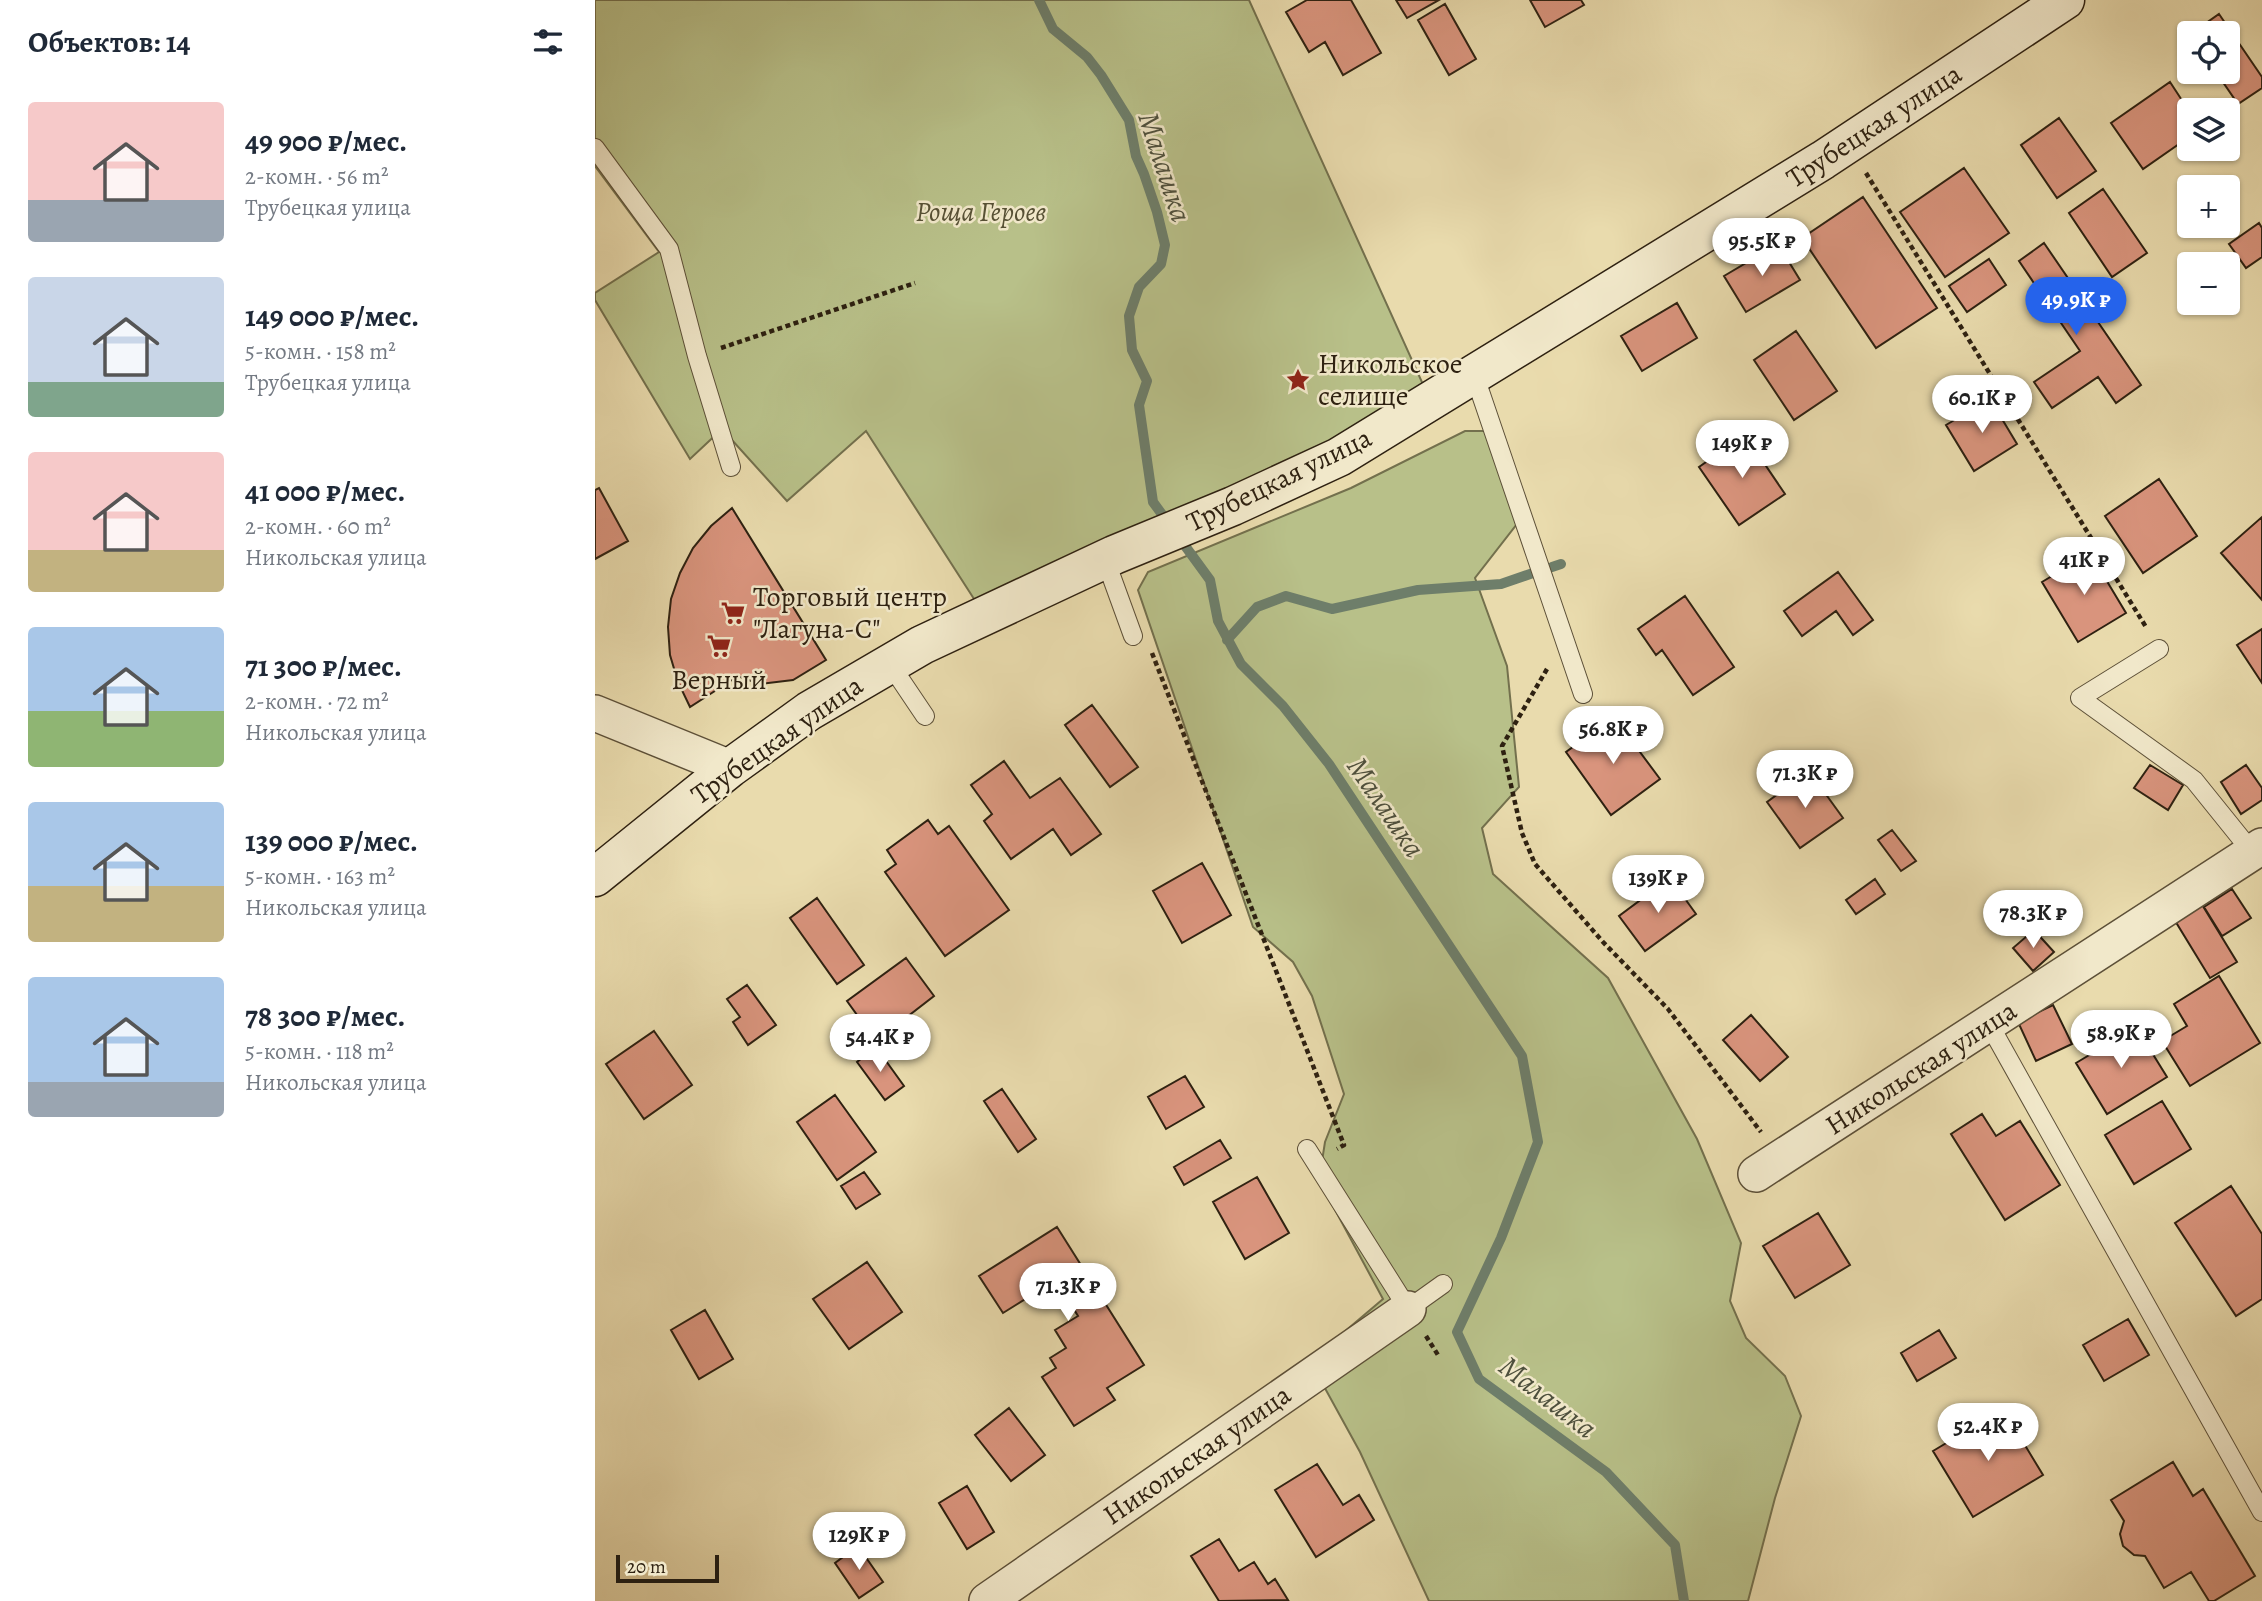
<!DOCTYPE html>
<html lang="ru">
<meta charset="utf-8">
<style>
body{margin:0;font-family:Alegreya,serif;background:#f6f6f7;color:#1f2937;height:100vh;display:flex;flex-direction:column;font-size:26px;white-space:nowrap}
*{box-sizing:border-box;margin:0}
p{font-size:23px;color:#747a83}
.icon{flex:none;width:38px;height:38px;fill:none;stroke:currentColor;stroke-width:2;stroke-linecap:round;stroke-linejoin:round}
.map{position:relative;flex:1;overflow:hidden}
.details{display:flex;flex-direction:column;background:#fff;width:595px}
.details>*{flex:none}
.buttons{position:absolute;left:1582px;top:21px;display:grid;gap:14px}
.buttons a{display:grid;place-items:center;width:63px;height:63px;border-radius:7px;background:#fff;box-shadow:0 2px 5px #0004;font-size:35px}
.scale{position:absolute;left:21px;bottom:18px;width:103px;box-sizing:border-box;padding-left:7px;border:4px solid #2e2111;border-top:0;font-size:19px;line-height:24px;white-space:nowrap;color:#2e2111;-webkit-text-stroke:5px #f1e8ca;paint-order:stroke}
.price{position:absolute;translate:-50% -60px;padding:0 16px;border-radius:24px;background:#fff;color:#222;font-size:23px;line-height:46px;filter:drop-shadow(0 2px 4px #0008)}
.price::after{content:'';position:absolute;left:50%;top:42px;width:21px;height:16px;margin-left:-10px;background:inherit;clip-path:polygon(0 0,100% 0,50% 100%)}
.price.active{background:#2563eb;color:#fff}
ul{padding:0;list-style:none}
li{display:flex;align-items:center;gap:21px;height:175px;padding:0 28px}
li span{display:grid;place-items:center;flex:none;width:196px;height:140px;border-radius:7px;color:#555}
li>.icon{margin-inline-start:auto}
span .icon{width:84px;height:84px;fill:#fffc;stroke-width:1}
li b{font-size:30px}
h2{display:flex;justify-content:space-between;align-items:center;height:84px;padding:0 28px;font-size:30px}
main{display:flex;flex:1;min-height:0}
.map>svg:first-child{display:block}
.green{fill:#b8c089;stroke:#73704d;stroke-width:2}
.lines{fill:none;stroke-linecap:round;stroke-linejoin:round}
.stream{stroke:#6e7e6a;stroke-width:10}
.building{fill:#d9947d;stroke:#2e2111;stroke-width:2}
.service-casing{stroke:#5d5038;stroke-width:20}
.minor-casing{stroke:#5d5038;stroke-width:38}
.secondary-casing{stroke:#2e2111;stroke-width:41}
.path{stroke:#2e2111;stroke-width:4.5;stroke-dasharray:5 3.5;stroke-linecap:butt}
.service{stroke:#f1e8ca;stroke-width:18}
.minor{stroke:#f1e8ca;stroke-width:35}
.secondary{stroke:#f1e8ca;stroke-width:38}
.labels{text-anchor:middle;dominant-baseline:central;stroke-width:5;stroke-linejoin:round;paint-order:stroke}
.street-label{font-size:28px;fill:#2e2111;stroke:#f1e8ca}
.park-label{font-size:28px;font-style:italic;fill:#575135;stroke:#f1e8ca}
.poi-label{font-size:28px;fill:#2e2111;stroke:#f1e8ca;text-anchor:start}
.water-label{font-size:30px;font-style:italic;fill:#4e503d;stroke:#f1e8ca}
</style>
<main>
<section class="details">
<h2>Объектов: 14<svg class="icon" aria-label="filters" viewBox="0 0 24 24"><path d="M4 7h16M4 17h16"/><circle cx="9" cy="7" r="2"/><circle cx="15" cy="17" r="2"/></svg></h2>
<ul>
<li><span style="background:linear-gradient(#f6c9c9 70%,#9aa5b1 0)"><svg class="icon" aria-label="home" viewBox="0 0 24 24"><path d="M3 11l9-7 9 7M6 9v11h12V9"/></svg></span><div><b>49 900 ₽/мес.</b><p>2-комн. · 56 m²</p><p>Трубецкая улица</p></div></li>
<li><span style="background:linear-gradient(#c9d6e8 75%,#7fa58c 0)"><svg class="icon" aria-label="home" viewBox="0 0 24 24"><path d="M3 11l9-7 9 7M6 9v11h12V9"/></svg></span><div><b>149 000 ₽/мес.</b><p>5-комн. · 158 m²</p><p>Трубецкая улица</p></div></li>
<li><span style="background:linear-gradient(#f6c9c9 70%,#c2b280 0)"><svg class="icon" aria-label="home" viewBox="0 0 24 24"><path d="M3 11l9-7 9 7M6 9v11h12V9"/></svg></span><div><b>41 000 ₽/мес.</b><p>2-комн. · 60 m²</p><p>Никольская улица</p></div></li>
<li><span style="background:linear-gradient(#a9c7e8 60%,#8fb573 0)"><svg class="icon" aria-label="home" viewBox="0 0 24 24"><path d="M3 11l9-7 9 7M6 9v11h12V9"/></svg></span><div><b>71 300 ₽/мес.</b><p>2-комн. · 72 m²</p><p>Никольская улица</p></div></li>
<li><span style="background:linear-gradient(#a9c7e8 60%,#c2b280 0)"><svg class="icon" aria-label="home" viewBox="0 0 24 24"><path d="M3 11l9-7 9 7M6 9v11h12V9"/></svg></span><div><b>139 000 ₽/мес.</b><p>5-комн. · 163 m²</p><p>Никольская улица</p></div></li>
<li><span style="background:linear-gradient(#a9c7e8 75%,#9aa5b1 0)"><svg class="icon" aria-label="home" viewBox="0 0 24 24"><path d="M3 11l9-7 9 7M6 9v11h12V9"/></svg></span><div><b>78 300 ₽/мес.</b><p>5-комн. · 118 m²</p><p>Никольская улица</p></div></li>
</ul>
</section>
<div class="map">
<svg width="1667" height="1601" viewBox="0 0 1667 1601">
<rect width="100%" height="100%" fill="#e9dbad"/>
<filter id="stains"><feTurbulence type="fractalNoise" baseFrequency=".00286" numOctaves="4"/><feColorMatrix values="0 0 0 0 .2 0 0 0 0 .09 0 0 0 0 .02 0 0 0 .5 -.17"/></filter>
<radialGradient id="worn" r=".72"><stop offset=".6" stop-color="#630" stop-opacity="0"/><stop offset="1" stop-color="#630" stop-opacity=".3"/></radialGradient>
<path class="green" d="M0 0H654L831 391 737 444 381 602 271 431 192 501 127 429 95 459 0 300V293L64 252 0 166Z
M870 431H890L925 520 880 578 912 666 924 787 887 828 898 874 1013 978 1102 1139 1146 1243 1135 1301 1151 1338 1190 1376 1206 1416 1180 1498 1153 1601H834L765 1452 715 1361 788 1299 724 1180 730 1142 749 1094 717 996 698 962 658 927 543 590 553 572 756 488Z"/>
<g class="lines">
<path class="stream" d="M444 0 458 29 492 57 506 75 534 120 541 156 549 174 562 212 570 245 566 264 544 287 534 316 537 350 552 381 544 405 558 502 615 580 623 621 646 664 688 706 734 764 927 1056 943 1142 906 1238 862 1332 884 1379 1011 1472 1080 1545 1089 1601
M957 567 966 564
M632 640 662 607 691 596 737 609 823 590 906 584 938 573"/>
</g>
<path class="building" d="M712 0H756L786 53 748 75 730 42 714 52 691 12Z
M801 0H844L812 18Z
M935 0H986L989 5 950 27Z
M850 4 881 59 854 75 823 20Z
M1624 14 1667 77V88L1643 104 1621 72H1633V33H1597Z
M1575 82 1594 111V137L1548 169 1516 123Z
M1464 118 1501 171 1462 198 1426 145Z
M1369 168 1414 233 1350 277 1305 212Z
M1508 189 1552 253 1517 277 1474 213Z
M1268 197 1342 308 1281 348 1207 238Z
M1664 223 1667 228V257L1651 268 1634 244Z
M1449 243 1546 385 1521 403 1503 377 1457 408 1439 382 1485 351 1424 261Z
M1183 244 1205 280 1151 312 1129 276Z
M1394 259 1411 285 1372 312 1354 286Z
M1082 303 1102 338 1047 371 1026 336Z
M1201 331 1242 391 1199 420 1159 360Z
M1395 399 1422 444 1379 471 1351 425Z
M1150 435 1190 494 1144 525 1104 467Z
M1564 479 1602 536 1548 573 1510 516Z
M4 488 33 541 0 559V490Z
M137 508 231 660 198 680 164 684 143 676 95 707 83 682 75 655 73 627 76 599 85 573 98 548 116 526Z
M1667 517V600L1626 553Z
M1495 553 1531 613 1483 642 1447 582Z
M1243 572 1278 620 1258 635 1241 611 1207 636 1189 611Z
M1090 596 1139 667 1098 695 1067 650 1061 655 1043 629Z
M1667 629V683L1642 645Z
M497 705 543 767 515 787 470 725Z
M1019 717 1065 779 1016 815 971 752Z
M409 761 435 798 465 778 506 834 476 855 458 829 416 859 389 821 397 814 376 785Z
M1555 765 1588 785 1573 810 1539 788Z
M1651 765 1667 788V800L1646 814 1626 782Z
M1214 771 1248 818 1205 848 1172 802Z
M333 820 343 834 354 826 414 910 350 956 290 872 301 864 292 850Z
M1297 830 1321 861 1306 871 1283 840Z
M607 863 636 915 587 943 558 891Z
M1075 878 1101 914 1050 951 1024 916Z
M1280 879 1290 894 1261 914 1251 900Z
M1637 889 1656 918 1627 936 1609 907Z
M222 898 269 965 242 984 195 918Z
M1606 903 1642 962 1615 978 1579 919Z
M1439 930 1459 952 1438 971 1418 948Z
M311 958 339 996 312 1017 318 1025 295 1042 289 1034 280 1040 252 1001Z
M1624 976 1665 1043 1595 1086 1567 1041 1592 1026 1579 1004Z
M152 985 181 1025 153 1045 138 1022 145 1017 132 999Z
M1458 1005 1477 1044 1441 1061 1423 1022Z
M1156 1015 1193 1057 1165 1081 1128 1040Z
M1541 1027 1572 1077 1512 1114 1481 1063Z
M59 1031 97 1085 49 1119 11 1064Z
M281 1047 309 1086 290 1100 262 1062Z
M590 1076 609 1107 571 1129 553 1097Z
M407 1089 441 1139 423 1152 389 1101Z
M240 1095 281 1152 242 1180 202 1122Z
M1567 1101 1596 1149 1539 1184 1510 1135Z
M1387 1114 1401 1136 1425 1121 1465 1185 1410 1220 1356 1134Z
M625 1140 636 1158 589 1185 579 1167Z
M269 1172 285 1194 261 1209 246 1186Z
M662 1177 694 1233 650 1259 618 1202Z
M1636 1186 1667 1234V1299L1641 1316 1580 1223Z
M1223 1213 1255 1265 1200 1298 1168 1246Z
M462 1227 549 1365 512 1388 520 1400 479 1426 447 1377 461 1368 455 1358 471 1348 460 1330 483 1316 468 1292 444 1307 437 1295 408 1313 384 1276Z
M272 1262 307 1312 254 1349 218 1299Z
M110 1310 138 1359 104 1379 76 1330Z
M1533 1319 1554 1355 1509 1381 1488 1345Z
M1344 1330 1361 1358 1322 1381 1306 1353Z
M414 1408 450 1455 416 1481 380 1435Z
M1408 1409 1448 1475 1378 1517 1338 1451Z
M1578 1462 1598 1496 1608 1489 1660 1576 1619 1601H1614L1596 1572 1569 1588 1550 1556 1539 1555 1528 1546 1525 1534 1529 1521 1516 1500Z
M722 1464 748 1505 764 1495 779 1520 721 1557 680 1490Z
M372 1486 399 1532 372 1549 344 1503Z
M624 1539 644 1571 659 1562 673 1584 680 1579 693 1600 624 1601 596 1556Z
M263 1546 288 1582 264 1598 240 1563Z"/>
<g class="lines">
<g class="service-casing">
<path id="service" d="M0 148 74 249 102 356 136 467
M879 374 988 694
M510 559 538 636
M1564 649 1485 698 1599 780 1657 852
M295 664 330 716
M1394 1024 1667 1512
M712 1149 813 1309 848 1284"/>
</g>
<g class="minor-casing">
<path id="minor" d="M0 713 135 768
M1161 1174 1667 846
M392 1601 813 1309"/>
</g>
<g class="secondary-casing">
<path id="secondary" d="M0 877 135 768 214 711 327 645 519 555 638 506 744 457 1228 160 1470 0"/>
</g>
<path class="path" d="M1271 173 1551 627
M126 348 320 283
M557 653 749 1145 742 1149
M952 669 907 746 927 833 940 864 1008 942 1073 1009 1166 1132
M831 1336 843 1355"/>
<use href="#service" class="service"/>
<use href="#minor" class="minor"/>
<use href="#secondary" class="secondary"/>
</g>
<defs>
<g id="sight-bare" transform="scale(1.89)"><path d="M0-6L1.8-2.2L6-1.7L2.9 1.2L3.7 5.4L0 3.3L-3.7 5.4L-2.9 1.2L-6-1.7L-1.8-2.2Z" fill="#8f2418" stroke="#f1e8ca" stroke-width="2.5" paint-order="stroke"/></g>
<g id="supermarket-bare" transform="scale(1.89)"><path d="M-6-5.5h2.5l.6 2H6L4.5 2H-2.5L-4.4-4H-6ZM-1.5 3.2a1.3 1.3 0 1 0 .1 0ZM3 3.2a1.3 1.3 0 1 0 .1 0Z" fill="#8f2418" stroke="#f1e8ca" stroke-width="2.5" paint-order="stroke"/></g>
</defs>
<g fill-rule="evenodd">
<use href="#sight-bare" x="703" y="380"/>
<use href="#supermarket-bare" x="138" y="613"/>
<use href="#supermarket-bare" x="124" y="646"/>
</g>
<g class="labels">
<g class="street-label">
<text transform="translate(1279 126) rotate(-33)">Трубецкая улица</text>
<text transform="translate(684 480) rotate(-26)">Трубецкая улица</text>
<text transform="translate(182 740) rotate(-35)">Трубецкая улица</text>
<text transform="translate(1326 1068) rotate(-33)">Никольская улица</text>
<text transform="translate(602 1455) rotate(-35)">Никольская улица</text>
</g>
<g class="park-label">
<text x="386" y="212">Роща Героев</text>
</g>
<g class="poi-label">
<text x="723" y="364">Никольское<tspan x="723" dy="32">селище</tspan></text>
<text x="158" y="597">Торговый центр<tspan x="158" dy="32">"Лагуна-С"</tspan></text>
<text x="124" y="680" text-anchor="middle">Верный</text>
</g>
<g class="water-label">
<text transform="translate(570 167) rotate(72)">Малашка</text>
<text transform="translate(791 807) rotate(56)">Малашка</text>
<text transform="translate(953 1397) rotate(38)">Малашка</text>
</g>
</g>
<rect width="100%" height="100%" filter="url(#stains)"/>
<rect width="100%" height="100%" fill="url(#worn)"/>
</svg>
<div class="buttons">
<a><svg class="icon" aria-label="locate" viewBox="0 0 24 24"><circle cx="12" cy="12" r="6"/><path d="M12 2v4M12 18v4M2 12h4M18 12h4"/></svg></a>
<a><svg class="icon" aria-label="layers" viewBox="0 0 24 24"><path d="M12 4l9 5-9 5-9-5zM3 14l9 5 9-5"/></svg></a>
<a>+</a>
<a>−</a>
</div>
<div class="scale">20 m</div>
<b class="price" style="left:1167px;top:278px">95.5K ₽</b>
<b class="price active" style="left:1481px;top:337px">49.9K ₽</b>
<b class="price" style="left:1387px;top:435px">60.1K ₽</b>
<b class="price" style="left:1147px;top:480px">149K ₽</b>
<b class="price" style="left:1489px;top:597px">41K ₽</b>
<b class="price" style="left:1018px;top:766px">56.8K ₽</b>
<b class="price" style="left:1210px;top:810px">71.3K ₽</b>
<b class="price" style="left:1063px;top:915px">139K ₽</b>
<b class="price" style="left:1438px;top:950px">78.3K ₽</b>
<b class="price" style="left:1526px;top:1070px">58.9K ₽</b>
<b class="price" style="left:285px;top:1074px">54.4K ₽</b>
<b class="price" style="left:473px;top:1323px">71.3K ₽</b>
<b class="price" style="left:1393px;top:1463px">52.4K ₽</b>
<b class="price" style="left:264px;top:1572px">129K ₽</b>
</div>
</main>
